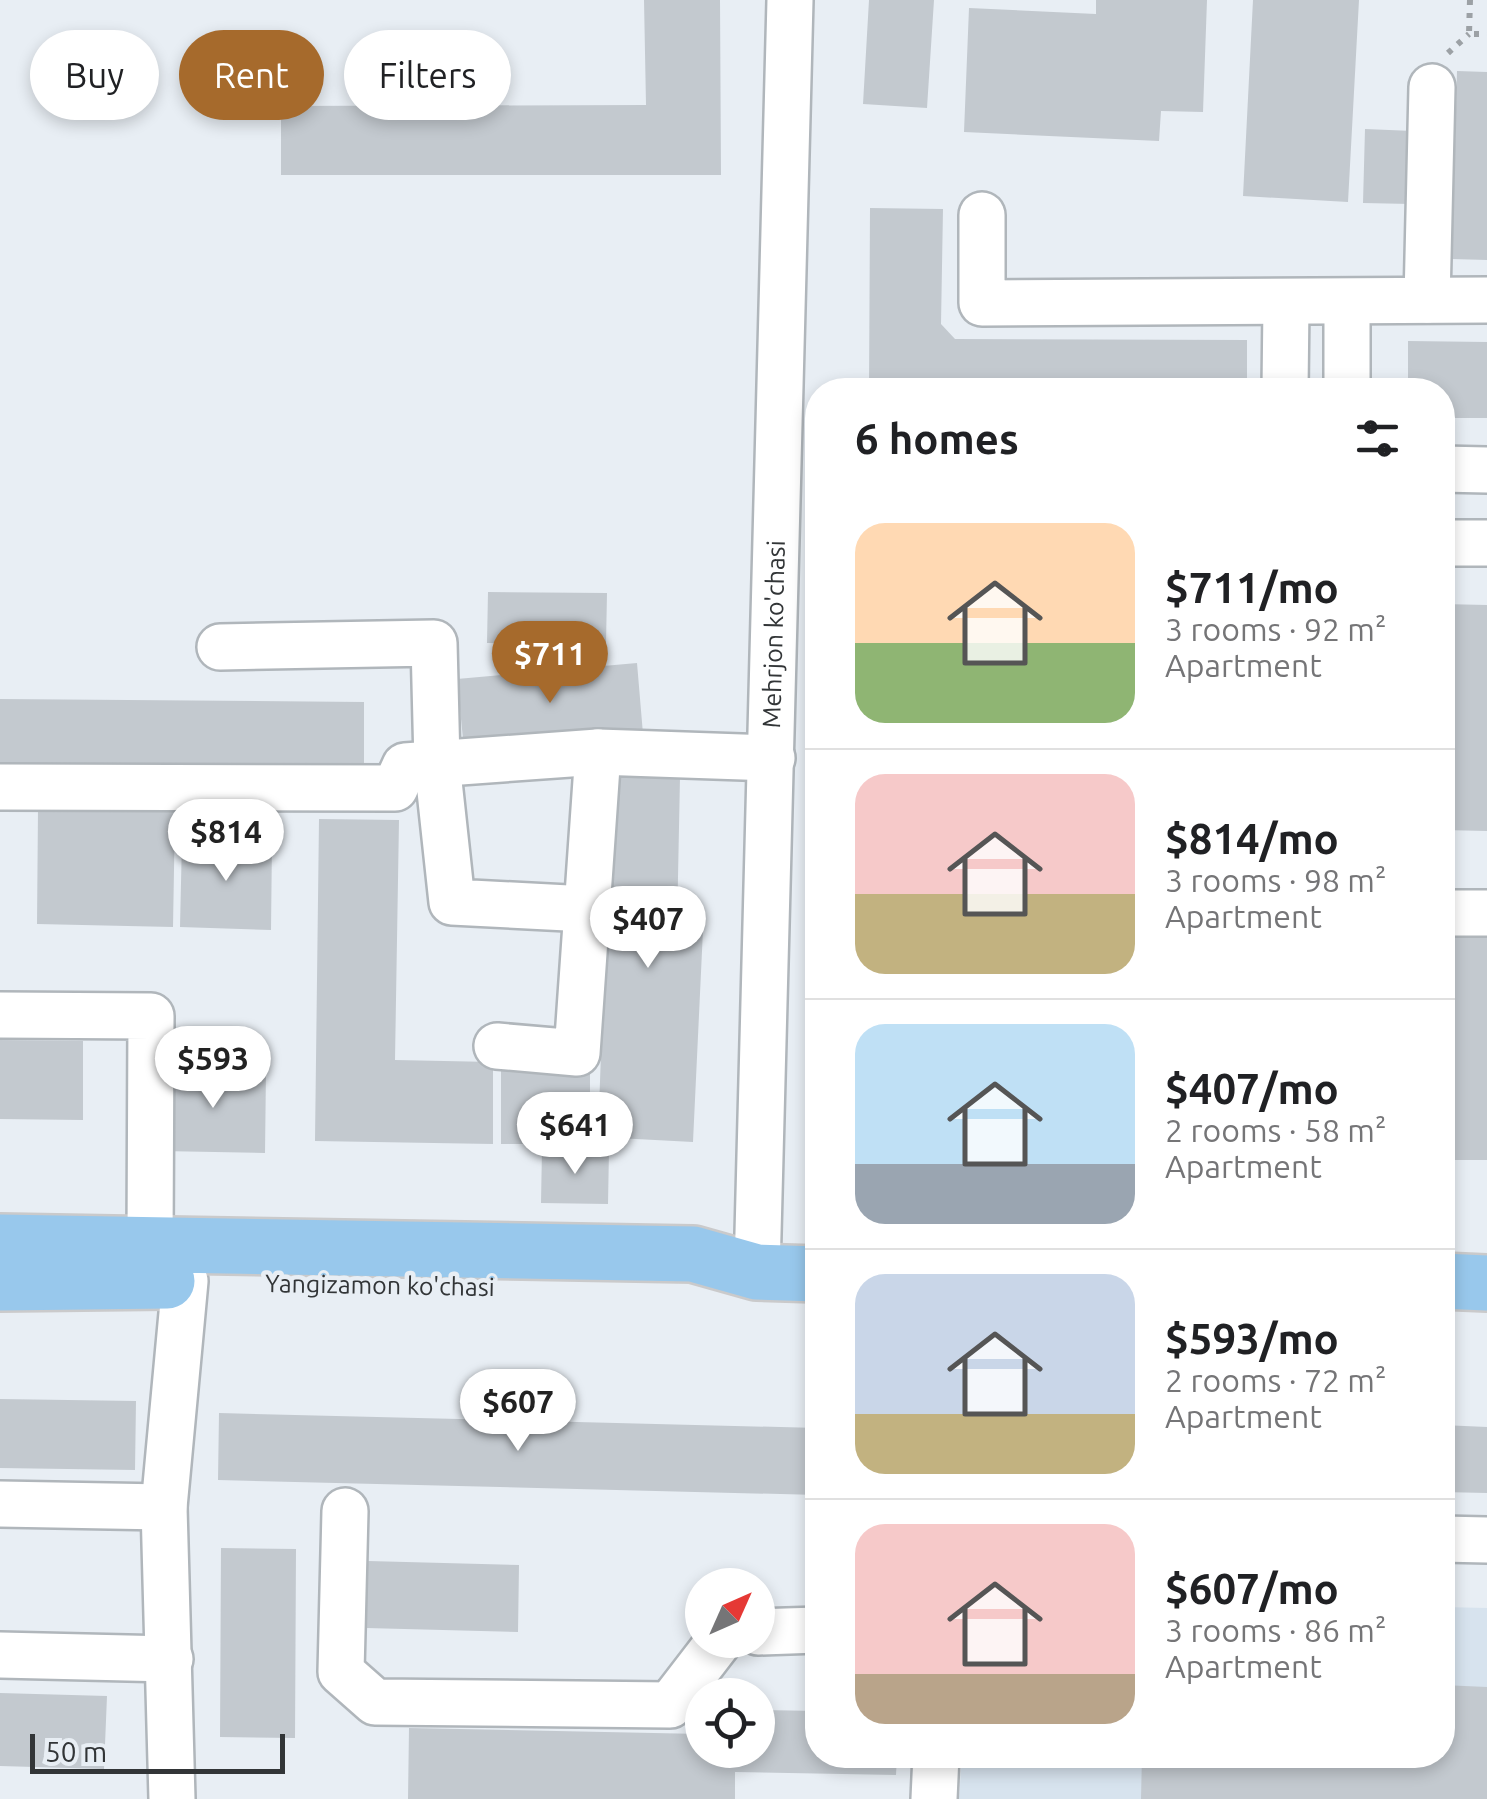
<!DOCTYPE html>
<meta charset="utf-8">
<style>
body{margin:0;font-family:Ubuntu,sans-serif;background:#f6f6f6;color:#202124;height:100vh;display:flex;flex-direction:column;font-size:38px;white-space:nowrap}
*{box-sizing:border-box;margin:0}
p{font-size:32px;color:#757577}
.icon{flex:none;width:55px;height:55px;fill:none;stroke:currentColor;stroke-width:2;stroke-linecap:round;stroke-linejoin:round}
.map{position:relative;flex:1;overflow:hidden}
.drawer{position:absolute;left:805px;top:378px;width:650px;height:1390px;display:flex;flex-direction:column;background:#fff;border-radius:40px;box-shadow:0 5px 15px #0003}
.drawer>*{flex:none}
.top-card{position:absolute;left:30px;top:30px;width:625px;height:90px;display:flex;gap:20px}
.needle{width:65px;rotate:45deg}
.controls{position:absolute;left:685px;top:1568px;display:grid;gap:20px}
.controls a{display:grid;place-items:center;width:90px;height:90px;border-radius:50%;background:#fff;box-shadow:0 5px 15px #0003;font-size:50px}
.scale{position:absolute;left:30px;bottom:25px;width:255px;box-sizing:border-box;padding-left:10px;border:5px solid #323537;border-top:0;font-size:28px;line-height:35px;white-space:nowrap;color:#323537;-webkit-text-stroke:8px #e8eef4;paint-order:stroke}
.price{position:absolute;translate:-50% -85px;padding:0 22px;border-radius:35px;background:#fff;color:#222;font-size:32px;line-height:65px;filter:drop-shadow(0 2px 5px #0008)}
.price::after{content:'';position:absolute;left:50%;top:60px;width:30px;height:22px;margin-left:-15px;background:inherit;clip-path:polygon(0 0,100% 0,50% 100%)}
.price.selected{background:#a66a2c;color:#fff}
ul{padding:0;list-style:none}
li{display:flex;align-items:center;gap:30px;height:250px;padding:0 50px}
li+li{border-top:2px solid #e0e0e0}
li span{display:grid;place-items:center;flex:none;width:280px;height:200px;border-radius:30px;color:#555}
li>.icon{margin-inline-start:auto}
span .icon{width:120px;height:120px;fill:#fffc;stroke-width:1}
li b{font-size:42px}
h2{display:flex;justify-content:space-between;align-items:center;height:120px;padding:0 50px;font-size:42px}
.pill{padding:0 35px;border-radius:45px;background:#fff;box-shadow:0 5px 15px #0003;font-size:35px;line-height:90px}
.pill.selected{background:#a66a2c;color:#fff}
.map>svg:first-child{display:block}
.built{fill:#d7e3ee}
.building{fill:#c3c9cf}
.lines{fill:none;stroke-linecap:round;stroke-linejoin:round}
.minor-casing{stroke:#b0b6bb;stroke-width:50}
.major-casing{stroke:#cacacb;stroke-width:60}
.path{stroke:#9ca1a5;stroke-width:6;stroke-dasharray:5 8;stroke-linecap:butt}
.minor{stroke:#fff;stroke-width:45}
.major{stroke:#98c8ec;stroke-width:55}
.labels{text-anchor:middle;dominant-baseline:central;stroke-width:9;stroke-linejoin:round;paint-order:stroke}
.street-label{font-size:25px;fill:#323537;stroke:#e8eef4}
</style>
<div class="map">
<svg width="1487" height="1799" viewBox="0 0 1487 1799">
<rect width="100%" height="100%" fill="#e8eef4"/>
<path class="built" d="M1443 1607 1487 1608V1799H959L962 1755H1442Z"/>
<path class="building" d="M644 0H720L721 175H281V106L646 105Z
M869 0H934L927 108 863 104Z
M1096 0H1207L1203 112 1161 111 1159 141 964 132 969 8 1096 14Z
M1253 0H1359L1348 202 1243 196Z
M1457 71 1487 72V260L1452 259Z
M1365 129 1413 131 1411 204 1363 203Z
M870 208 943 209 941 324 955 339 1247 340V390H869Z
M1408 341 1487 342V418H1442V390H1408Z
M488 592 607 593 606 644 487 643Z
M1442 604 1487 605V831L1442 830Z
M637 663 643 734 464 749 457 679Z
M0 699 364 702V771L0 769Z
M611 775 680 777 677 927 651 928 703 930 693 1142 598 1137Z
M38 809 175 812 173 927 37 924Z
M319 819 399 820 395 1060 493 1062V1144L315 1141Z
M182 839 272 841 271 930 180 927Z
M1442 934 1487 935V1160H1442Z
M0 1040 83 1041V1120L0 1119Z
M501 1067 590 1068V1144H501Z
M162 1068 266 1070 265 1153 160 1151Z
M542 1149 609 1150 608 1204 541 1203Z
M0 1399 136 1401 135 1470 0 1468Z
M219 1413 818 1428V1495L218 1480Z
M1442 1425 1487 1427V1493L1442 1492Z
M221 1548 296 1549 295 1738 220 1737Z
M368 1561 519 1565 518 1632 366 1628Z
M1442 1685 1487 1687V1799H1141L1142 1755H1442Z
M0 1693 107 1696 104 1769 0 1766Z
M758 1710 818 1711V1755H897L896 1775 735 1772V1799H408L409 1728 702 1734V1750H758Z"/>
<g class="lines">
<g class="minor-casing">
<g id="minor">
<path d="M982 215V303L1487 300"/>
<path d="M1427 300 1432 87"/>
<path d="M1285 390 1286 304"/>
<path d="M1347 390V304"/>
<path d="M1442 469 1487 470"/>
<path d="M1442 543H1487"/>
<path d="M220 647 434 643 437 763 452 902 587 909"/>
<path d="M0 787 395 788 405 766 598 752"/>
<path d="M1442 913H1487"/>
<path d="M0 1015 151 1016 150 1244"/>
<path d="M497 1046 577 1053 598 752 772 758"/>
<path id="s1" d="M757 1272 790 0"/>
<path d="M0 1504 164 1507"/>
<path d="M345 1511 341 1672 375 1702 670 1705 720 1640"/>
<path d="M1442 1539 1487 1540"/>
<path d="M758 1632 818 1630"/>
<path d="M0 1655 170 1659"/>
<path d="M172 1799 164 1507 185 1281"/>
<path d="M934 1799 936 1755"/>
</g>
</g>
<g class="major-casing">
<path id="major" d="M0 1242 693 1254 757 1272 818 1274
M1442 1281 1487 1283
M0 1283 167 1281"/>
</g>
<path class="path" d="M1470 0 1469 34H1487
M1448 53 1469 34"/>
<use href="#minor" class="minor"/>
<use href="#major" class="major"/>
</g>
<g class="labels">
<g class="street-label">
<text stroke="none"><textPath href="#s1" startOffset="638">Mehrjon ko'chasi</textPath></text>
<text transform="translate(380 1285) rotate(1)">Yangizamon ko'chasi</text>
</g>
</g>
</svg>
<div class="controls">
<a><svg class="needle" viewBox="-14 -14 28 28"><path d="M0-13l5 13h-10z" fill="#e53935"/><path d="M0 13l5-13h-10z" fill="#757577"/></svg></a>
<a><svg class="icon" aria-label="locate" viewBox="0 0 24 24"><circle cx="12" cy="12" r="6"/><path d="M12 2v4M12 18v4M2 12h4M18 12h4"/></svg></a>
</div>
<div class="scale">50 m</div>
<b class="price selected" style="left:550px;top:706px">$711</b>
<b class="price" style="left:226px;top:884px">$814</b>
<b class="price" style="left:648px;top:971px">$407</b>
<b class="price" style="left:213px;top:1111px">$593</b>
<b class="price" style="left:575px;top:1177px">$641</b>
<b class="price" style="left:518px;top:1454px">$607</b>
<div class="top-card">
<a class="pill">Buy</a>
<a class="pill selected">Rent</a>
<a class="pill">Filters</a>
</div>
<section class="drawer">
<h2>6 homes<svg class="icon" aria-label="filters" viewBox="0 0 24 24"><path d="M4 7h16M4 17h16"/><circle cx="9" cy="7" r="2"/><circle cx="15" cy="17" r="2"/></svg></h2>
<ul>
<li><span style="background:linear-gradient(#ffd9b3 60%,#8fb573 0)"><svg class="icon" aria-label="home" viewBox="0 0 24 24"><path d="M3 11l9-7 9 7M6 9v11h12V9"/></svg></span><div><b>$711/mo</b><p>3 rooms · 92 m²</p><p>Apartment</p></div></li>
<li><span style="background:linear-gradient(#f6c9c9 60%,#c2b280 0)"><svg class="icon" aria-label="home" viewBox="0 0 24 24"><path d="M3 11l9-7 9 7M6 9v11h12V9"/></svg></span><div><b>$814/mo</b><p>3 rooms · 98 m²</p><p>Apartment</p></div></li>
<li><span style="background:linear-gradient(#bfe0f5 70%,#9aa5b1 0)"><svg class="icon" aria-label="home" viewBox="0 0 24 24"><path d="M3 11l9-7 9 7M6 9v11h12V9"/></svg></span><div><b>$407/mo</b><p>2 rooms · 58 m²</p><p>Apartment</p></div></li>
<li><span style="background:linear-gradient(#c9d6e8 70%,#c2b280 0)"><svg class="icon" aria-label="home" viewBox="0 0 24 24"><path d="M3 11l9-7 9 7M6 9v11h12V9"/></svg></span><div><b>$593/mo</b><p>2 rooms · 72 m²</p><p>Apartment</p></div></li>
<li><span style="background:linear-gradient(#f6c9c9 75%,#b9a48a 0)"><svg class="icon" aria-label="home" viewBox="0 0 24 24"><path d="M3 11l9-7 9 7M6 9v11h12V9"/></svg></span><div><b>$607/mo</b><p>3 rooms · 86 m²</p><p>Apartment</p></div></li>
</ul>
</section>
</div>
